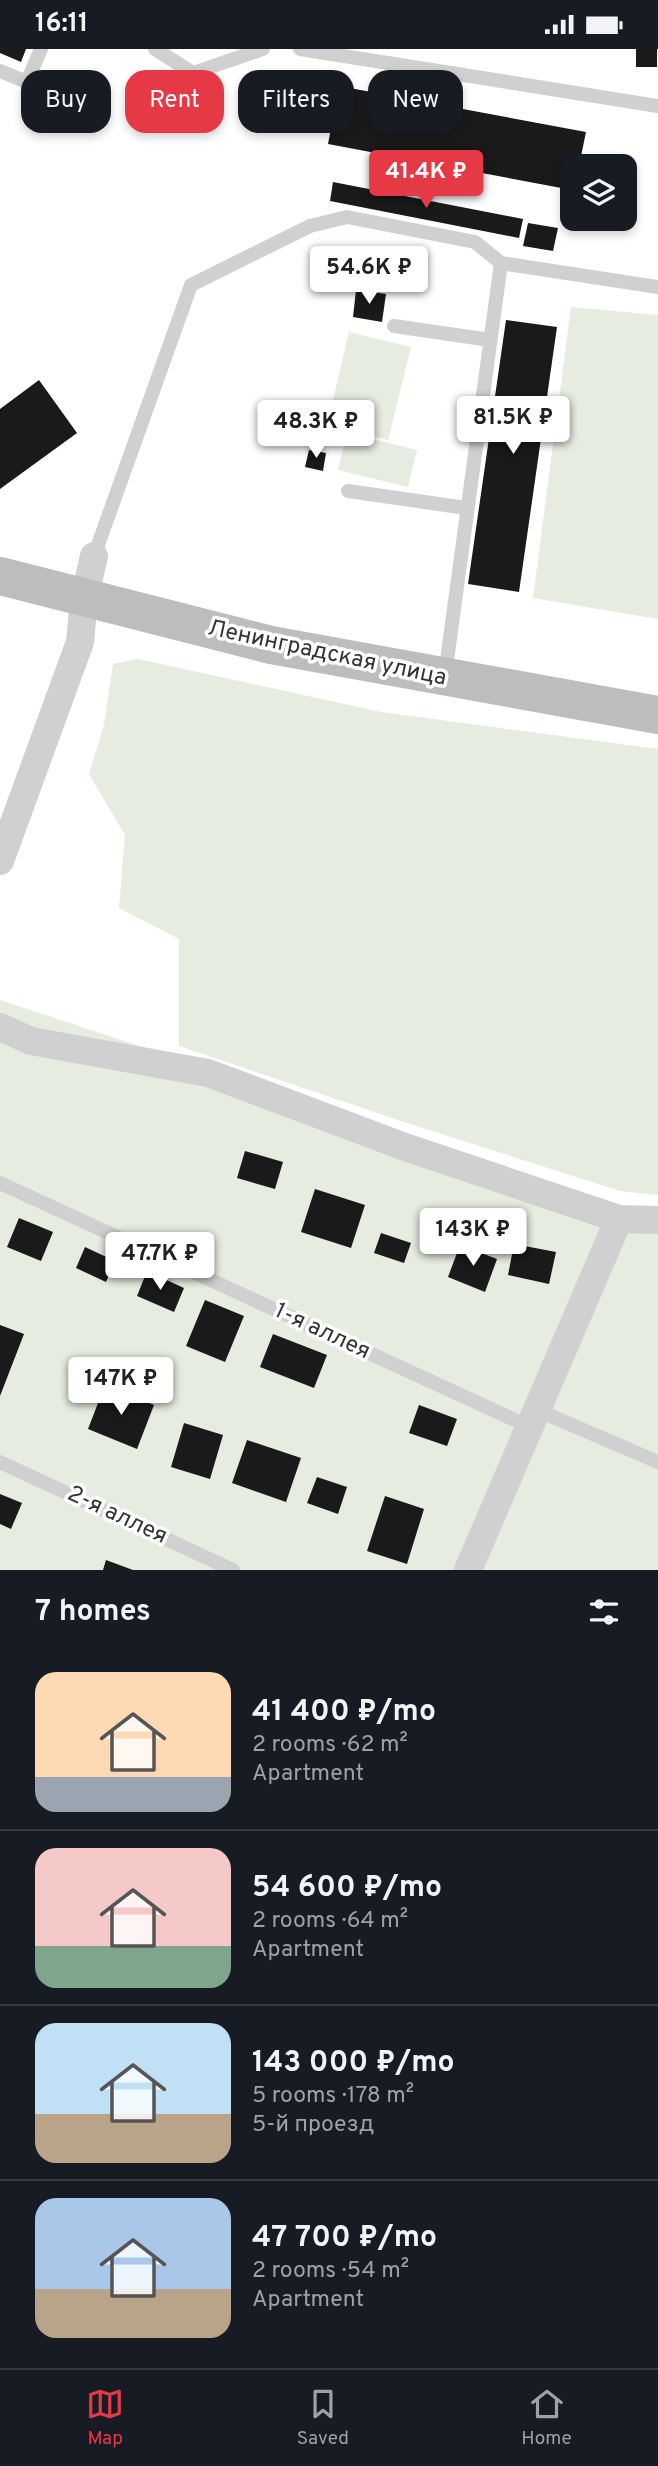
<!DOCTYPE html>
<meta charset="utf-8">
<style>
body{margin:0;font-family:Overpass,sans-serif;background:#242831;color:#f1f3f6;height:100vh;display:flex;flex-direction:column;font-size:26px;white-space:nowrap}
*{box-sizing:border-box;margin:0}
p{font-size:23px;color:#9ea1a6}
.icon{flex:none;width:38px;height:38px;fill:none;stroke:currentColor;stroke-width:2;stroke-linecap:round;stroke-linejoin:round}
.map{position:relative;height:1521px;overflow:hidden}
.side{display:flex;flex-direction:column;background:#171b24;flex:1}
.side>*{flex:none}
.guide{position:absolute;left:21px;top:21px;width:616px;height:63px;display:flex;gap:14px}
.fabs{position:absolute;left:560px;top:105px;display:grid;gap:14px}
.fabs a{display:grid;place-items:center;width:77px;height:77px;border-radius:14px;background:#171b24;box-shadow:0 4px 10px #0003;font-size:35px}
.price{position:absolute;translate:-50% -60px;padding:0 16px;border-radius:7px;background:#fff;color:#222;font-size:23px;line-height:46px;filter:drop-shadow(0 2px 4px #0008)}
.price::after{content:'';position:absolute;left:50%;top:42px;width:21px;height:16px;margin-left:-10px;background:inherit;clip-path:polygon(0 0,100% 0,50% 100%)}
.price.on{background:#e63946;color:#fff}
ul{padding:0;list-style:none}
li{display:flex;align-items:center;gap:21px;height:175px;padding:0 35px}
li+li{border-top:2px solid #363941}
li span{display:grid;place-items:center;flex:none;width:196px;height:140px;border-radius:21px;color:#555}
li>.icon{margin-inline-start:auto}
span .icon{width:84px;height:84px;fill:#fffc;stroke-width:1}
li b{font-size:30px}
h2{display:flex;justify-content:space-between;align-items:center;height:84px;padding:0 35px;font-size:30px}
.chip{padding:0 24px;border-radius:21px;background:#171b24;box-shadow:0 4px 10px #0003;font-size:24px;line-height:63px}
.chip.on{background:#e63946;color:#fff}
.status{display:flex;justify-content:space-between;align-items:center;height:49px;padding:0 35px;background:#171b24;direction:ltr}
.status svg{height:19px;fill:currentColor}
.tabs{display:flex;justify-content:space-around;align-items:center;height:98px;border-top:2px solid #363941;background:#171b24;font-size:19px;color:#9ea1a6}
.tabs a{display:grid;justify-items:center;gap:4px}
.tabs .on{color:#e63946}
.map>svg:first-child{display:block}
.green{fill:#e6ecdf}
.building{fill:#1a1a1a}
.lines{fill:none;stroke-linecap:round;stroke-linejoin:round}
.service{stroke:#d0d0d0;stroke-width:14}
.minor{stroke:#d0d0d0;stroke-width:28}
.secondary{stroke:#bdbdbd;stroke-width:38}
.labels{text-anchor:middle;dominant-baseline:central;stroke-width:7;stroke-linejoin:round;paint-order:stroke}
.street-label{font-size:23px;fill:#333;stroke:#fff}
</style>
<div class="status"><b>16:11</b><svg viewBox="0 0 49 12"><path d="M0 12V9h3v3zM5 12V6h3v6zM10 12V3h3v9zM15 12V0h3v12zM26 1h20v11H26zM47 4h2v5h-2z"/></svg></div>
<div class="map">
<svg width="658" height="1521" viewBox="0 0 658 1521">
<rect width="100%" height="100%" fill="#fff"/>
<path class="green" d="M571 258 658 266V570L533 549Z
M349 283 411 298 388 391 327 376Z
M347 384 417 401 408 438 338 421Z
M138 610 381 663 658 700V1146L620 1142 401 1072 179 997V890L119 859 125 786 89 725 104 676 113 615Z
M0 951 615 1154 461 1521H0Z
M630 1158 658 1166V1521H477Z"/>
<path class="building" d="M0 0H26L21 13 0 4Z
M636 0H657V18H636Z
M339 37 586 83 579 117H572V141L328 95Z
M333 133 523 170 519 189 330 152Z
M528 174 558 179 553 202 523 197Z
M356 241 386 245 382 273 353 268Z
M506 271 557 278 519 543 468 535Z
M39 331 77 384 0 440V360Z
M309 401 326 404 323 422 305 418Z
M245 1102 283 1113 275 1140 237 1129Z
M315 1140 365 1156 351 1199 301 1183Z
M19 1169 53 1183 41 1212 7 1198Z
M381 1184 411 1194 404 1214 374 1204Z
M514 1195 556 1203 549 1235 508 1226Z
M460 1196 497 1210 485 1243 448 1228Z
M85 1198 115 1212 106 1233 76 1219Z
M147 1222 184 1239 174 1263 137 1247Z
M205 1251 244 1267 225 1313 186 1297Z
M0 1276 24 1285 0 1347Z
M273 1285 327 1306 314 1339 260 1318Z
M105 1336 154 1356 137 1400 88 1380Z
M419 1356 457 1370 447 1397 409 1384Z
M184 1374 223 1386 210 1430 171 1418Z
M247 1391 301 1409 286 1453 232 1434Z
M317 1428 347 1438 338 1465 307 1454Z
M0 1445 22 1454 11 1480 0 1475Z
M385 1447 424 1460 407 1515 367 1502Z
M106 1511 133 1521H103Z"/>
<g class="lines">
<path class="service" d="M155 0 193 24 263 0
M300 0 658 57
M0 22 27 33 41 0
M394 277 490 291
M348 442 466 459
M94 507 191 236 310 177 347 168 475 193 501 214 658 238
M445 626 501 214
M0 1134 530 1378
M537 1361 658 1413
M0 1413 233 1521"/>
<path class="minor" d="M0 812 80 593 84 551 94 507
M0 978 31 992 208 1024 405 1098 619 1170 658 1171
M468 1521 619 1170"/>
<path class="secondary" d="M0 527 271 596 658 666"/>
</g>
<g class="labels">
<g class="street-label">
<text transform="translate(327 605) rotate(12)">Ленинградская улица</text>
<text transform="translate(322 1283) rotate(25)">1-я аллея</text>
<text transform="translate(117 1467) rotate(25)">2-я аллея</text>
</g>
</g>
</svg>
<div class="fabs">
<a><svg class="icon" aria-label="layers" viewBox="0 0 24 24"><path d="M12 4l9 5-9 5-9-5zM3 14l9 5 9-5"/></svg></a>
</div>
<b class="price on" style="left:426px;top:161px">41.4K ₽</b>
<b class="price" style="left:369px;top:257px">54.6K ₽</b>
<b class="price" style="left:513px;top:407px">81.5K ₽</b>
<b class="price" style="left:316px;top:411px">48.3K ₽</b>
<b class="price" style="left:473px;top:1219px">143K ₽</b>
<b class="price" style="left:160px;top:1243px">47.7K ₽</b>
<b class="price" style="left:121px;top:1368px">147K ₽</b>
<div class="guide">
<a class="chip">Buy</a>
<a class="chip on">Rent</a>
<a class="chip">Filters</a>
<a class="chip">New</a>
</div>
</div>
<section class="side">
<h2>7 homes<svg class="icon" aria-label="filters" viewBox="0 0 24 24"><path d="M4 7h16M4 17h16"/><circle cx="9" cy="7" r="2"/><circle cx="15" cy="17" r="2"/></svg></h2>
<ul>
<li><span style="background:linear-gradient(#ffd9b3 75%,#9aa5b1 0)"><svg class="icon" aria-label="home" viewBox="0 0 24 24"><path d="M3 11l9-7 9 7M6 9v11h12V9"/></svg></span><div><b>41 400 ₽/mo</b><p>2 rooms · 62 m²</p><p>Apartment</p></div></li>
<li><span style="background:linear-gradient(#f6c9c9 70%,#7fa58c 0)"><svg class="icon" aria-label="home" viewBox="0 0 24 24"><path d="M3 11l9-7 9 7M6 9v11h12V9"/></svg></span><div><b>54 600 ₽/mo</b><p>2 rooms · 64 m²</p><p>Apartment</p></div></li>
<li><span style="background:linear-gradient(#bfe0f5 65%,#b9a48a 0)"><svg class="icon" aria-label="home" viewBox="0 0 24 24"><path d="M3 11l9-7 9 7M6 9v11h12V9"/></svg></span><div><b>143 000 ₽/mo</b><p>5 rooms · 178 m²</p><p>5-й проезд</p></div></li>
<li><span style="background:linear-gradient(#a9c7e8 65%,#b9a48a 0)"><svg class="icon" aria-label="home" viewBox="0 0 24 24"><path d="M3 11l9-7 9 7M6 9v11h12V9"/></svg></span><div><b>47 700 ₽/mo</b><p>2 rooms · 54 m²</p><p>Apartment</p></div></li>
</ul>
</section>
<nav class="tabs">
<a class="on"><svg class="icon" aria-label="map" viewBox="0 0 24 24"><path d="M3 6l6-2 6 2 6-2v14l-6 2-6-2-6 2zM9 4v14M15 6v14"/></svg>Map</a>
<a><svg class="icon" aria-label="saved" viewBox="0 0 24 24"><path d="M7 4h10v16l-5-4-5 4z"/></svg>Saved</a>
<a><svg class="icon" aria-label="home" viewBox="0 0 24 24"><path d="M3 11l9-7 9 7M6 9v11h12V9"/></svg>Home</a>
</nav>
